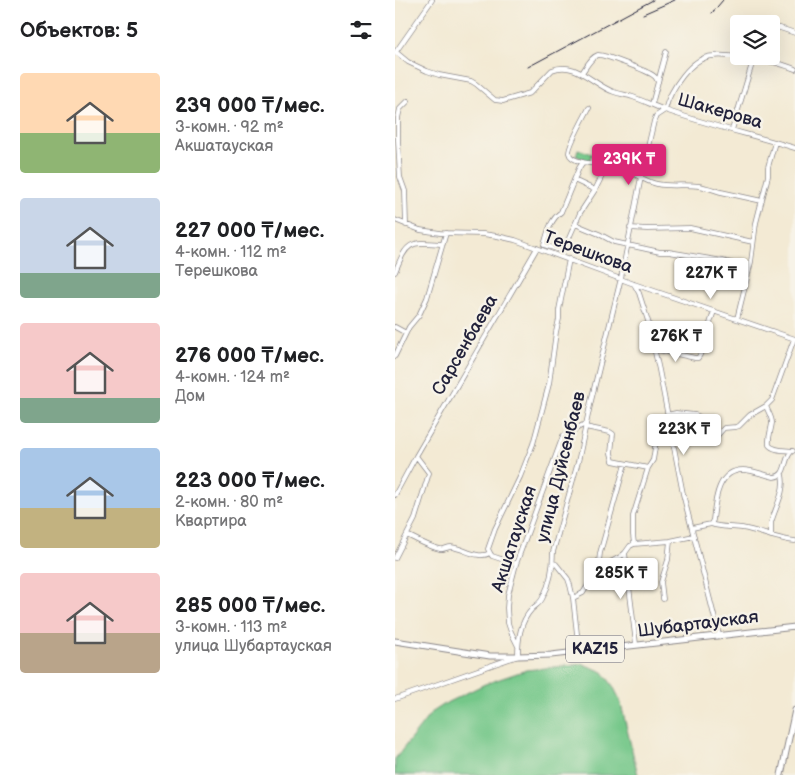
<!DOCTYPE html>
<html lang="ru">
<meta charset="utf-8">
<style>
body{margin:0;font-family:"Balsamiq Sans",sans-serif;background:#f2f2f2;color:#202124;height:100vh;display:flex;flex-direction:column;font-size:19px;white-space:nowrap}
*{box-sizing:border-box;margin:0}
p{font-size:16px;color:#757577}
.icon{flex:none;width:28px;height:28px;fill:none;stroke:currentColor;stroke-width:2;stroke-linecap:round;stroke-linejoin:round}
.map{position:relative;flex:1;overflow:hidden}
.drawer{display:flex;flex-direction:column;background:#fff;width:395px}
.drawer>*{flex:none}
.fabs{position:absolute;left:335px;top:15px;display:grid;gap:10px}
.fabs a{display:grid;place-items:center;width:50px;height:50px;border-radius:5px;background:#fff;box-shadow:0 5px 20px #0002;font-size:25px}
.price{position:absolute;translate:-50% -42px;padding:0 11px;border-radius:5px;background:#fff;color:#222;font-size:16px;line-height:32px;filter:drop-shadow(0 1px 2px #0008)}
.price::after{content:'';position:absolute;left:50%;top:30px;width:15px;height:11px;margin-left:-8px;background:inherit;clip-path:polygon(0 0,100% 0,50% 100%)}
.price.selected{background:#db2777;color:#fff}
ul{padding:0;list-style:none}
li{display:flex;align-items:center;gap:15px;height:125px;padding:0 20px}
li span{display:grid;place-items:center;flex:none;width:140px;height:100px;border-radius:5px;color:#555}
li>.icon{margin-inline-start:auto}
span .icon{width:60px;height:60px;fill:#fffc;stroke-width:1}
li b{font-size:21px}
h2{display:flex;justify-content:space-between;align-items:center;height:60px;padding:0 20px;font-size:21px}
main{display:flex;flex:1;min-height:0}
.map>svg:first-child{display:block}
.green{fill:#74c789;stroke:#4b7462}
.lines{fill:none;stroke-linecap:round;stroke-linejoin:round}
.minor-casing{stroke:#8a8688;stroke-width:5.5}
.major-casing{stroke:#8a8688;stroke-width:7}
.minor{stroke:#fff;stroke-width:4}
.major{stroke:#fff;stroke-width:5}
.rail{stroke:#22223b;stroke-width:1}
.labels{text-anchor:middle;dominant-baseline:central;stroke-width:5;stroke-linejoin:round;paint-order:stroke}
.shield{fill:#f7f3e8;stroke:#62616f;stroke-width:1}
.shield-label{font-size:16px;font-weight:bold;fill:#22223b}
.street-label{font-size:18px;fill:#22223b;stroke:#f7f3e8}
</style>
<main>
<section class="drawer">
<h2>Объектов: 5<svg class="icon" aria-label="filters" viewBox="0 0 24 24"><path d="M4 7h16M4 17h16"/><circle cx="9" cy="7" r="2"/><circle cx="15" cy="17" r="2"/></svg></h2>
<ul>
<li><span style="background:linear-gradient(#ffd9b3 60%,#8fb573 0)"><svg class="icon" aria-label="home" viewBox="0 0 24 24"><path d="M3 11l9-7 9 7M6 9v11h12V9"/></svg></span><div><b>239 000 ₸/мес.</b><p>3-комн. · 92 m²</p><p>Акшатауская</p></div></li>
<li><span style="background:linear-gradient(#c9d6e8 75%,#7fa58c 0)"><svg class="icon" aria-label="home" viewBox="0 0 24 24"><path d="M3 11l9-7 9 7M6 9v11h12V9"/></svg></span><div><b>227 000 ₸/мес.</b><p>4-комн. · 112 m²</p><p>Терешкова</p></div></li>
<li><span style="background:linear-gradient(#f6c9c9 75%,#7fa58c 0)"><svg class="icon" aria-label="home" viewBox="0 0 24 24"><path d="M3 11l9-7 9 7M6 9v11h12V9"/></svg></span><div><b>276 000 ₸/мес.</b><p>4-комн. · 124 m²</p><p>Дом</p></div></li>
<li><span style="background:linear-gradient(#a9c7e8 60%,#c2b280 0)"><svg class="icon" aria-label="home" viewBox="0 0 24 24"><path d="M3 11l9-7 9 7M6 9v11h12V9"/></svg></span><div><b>223 000 ₸/мес.</b><p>2-комн. · 80 m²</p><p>Квартира</p></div></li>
<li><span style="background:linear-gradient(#f6c9c9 60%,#b9a48a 0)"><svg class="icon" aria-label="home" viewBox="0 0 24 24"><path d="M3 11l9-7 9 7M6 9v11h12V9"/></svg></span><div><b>285 000 ₸/мес.</b><p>3-комн. · 113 m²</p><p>улица Шубартауская</p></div></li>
</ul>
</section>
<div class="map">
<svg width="400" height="775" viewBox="0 0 400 775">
<rect width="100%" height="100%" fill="#f7f3e8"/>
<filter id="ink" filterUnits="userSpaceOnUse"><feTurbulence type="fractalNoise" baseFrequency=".02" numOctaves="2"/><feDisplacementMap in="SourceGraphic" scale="10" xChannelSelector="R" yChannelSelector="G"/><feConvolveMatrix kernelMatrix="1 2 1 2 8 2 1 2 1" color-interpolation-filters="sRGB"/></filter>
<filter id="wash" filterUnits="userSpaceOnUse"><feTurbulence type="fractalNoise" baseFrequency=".0096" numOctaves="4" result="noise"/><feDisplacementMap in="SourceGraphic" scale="20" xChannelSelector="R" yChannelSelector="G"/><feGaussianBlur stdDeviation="1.12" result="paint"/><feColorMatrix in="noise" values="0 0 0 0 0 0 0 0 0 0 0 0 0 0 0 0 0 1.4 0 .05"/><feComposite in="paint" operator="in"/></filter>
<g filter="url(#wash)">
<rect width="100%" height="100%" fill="#f3ead4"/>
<path class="green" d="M183 149 197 154 194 161 181 156Z
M188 664 208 672 218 686 225 700 243 775H0V759L36 713 53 702 90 684 131 670Z"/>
</g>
<g filter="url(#ink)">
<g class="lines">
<g class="minor-casing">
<path id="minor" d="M376 27 385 28 400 33
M1 52 13 62 32 71 44 75 76 81 81 84 100 100 108 101 135 93 157 70C181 60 198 85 219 92 225 94 232 95 238 97 249 101 259 106 270 110 313 125 357 135 400 148
M0 53 37 0
M187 73C191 67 196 57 203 55 208 54 253 71 259 76 261 77 262 80 263 82
M257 104 271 52
M194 108C190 116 173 146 174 153 176 165 210 164 220 166 235 169 247 181 262 184 275 187 290 184 304 186 311 187 319 190 326 192 340 195 353 198 367 201
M270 110C275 90 296 57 318 56 331 54 344 58 357 59
M337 130 357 64C369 57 387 64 400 69
M179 180 200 190
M0 220 25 230 45 233 88 234 102 236 120 240 239 284 400 339
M180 224 204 234 219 242 265 252H274L328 261 354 268
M11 225 10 191 5 177 3 140V118L5 109 13 101
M235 228 252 229 295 228 358 242
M168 251 149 245C153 232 155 220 166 212L184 168 188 162
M167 254 185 213 200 190 210 170 213 165
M0 272C13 240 15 242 48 244
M239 284 244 293 253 321 264 370 288 494 324 635
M342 319 356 262 361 223 373 176V167L380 142
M0 327 11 333
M259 349 300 358H303L305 355 319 311
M0 356 14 327 24 315 32 298 51 233
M371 406C373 412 377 417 377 423 376 431 373 437 374 445 379 451 390 450 398 451
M272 415 281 413 300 415 303 416C308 428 306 435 321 437L329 428 341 427 344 426 355 415 371 406 377 400 399 339
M190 427 215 432 218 434 216 453 218 461 253 468
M0 495 21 456
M316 524C326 528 336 526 347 528 365 531 381 539 400 541
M297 528 316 524 318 520C320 502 322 470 348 470 357 470 370 475 379 477 393 476 388 458 397 451
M12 535C22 540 34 547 45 549 49 550 52 547 56 547 69 548 82 560 95 553L97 556 121 564
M376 536C376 532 376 528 376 523 380 508 391 491 387 475
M239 544 238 535V516L253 468 258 460 262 435 265 430 275 428
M95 553 93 549 100 529 125 477 138 444 145 418 154 384 161 332 164 319V310L174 259
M230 553 241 644
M0 558 20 519 34 473 21 456 142 248
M158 563 161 564 173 579 175 585 178 598 182 634 186 651
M203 569 205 553 230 464
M178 598 188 593 203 569 225 557 230 553 235 546 239 544 275 541 299 536
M268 599 266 582 273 560 275 541
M123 646 116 632 113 623 112 608 113 595 121 564 168 436 188 425 191 424
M0 699 123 656C123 639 125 622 137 609 141 605 146 603 148 597 155 584 158 567 158 552L183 462 196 401 226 278 246 177 259 121 261 116 270 110"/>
</g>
<g class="major-casing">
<path id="major" d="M0 641 95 656H123L156 655 400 627
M386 775 400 710"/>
</g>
<use href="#minor" class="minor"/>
<use href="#major" class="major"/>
<path class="rail" d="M317 13 328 0
M248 14 280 0
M133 67 258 0"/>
</g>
</g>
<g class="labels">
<rect class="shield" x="171" y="635.5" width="58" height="27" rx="4"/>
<g class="shield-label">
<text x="200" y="649">KAZ15</text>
</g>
<g class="street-label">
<text transform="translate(325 111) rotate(16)">Шакерова</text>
<text transform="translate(193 252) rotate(20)">Терешкова</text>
<text transform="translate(70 345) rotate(-60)">Сарсенбаева</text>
<text transform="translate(166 467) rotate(-76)">улица Дуйсенбаев</text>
<text transform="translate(119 539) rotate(-72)">Акшатауская</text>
<text transform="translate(303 624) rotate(-7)">Шубартауская</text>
</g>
</g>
</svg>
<div class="fabs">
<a><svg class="icon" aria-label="layers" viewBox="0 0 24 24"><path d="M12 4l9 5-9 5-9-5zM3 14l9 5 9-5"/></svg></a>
</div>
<b class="price selected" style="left:234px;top:186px">239K ₸</b>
<b class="price" style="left:316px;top:300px">227K ₸</b>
<b class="price" style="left:281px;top:363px">276K ₸</b>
<b class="price" style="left:289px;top:456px">223K ₸</b>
<b class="price" style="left:226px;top:600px">285K ₸</b>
</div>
</main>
